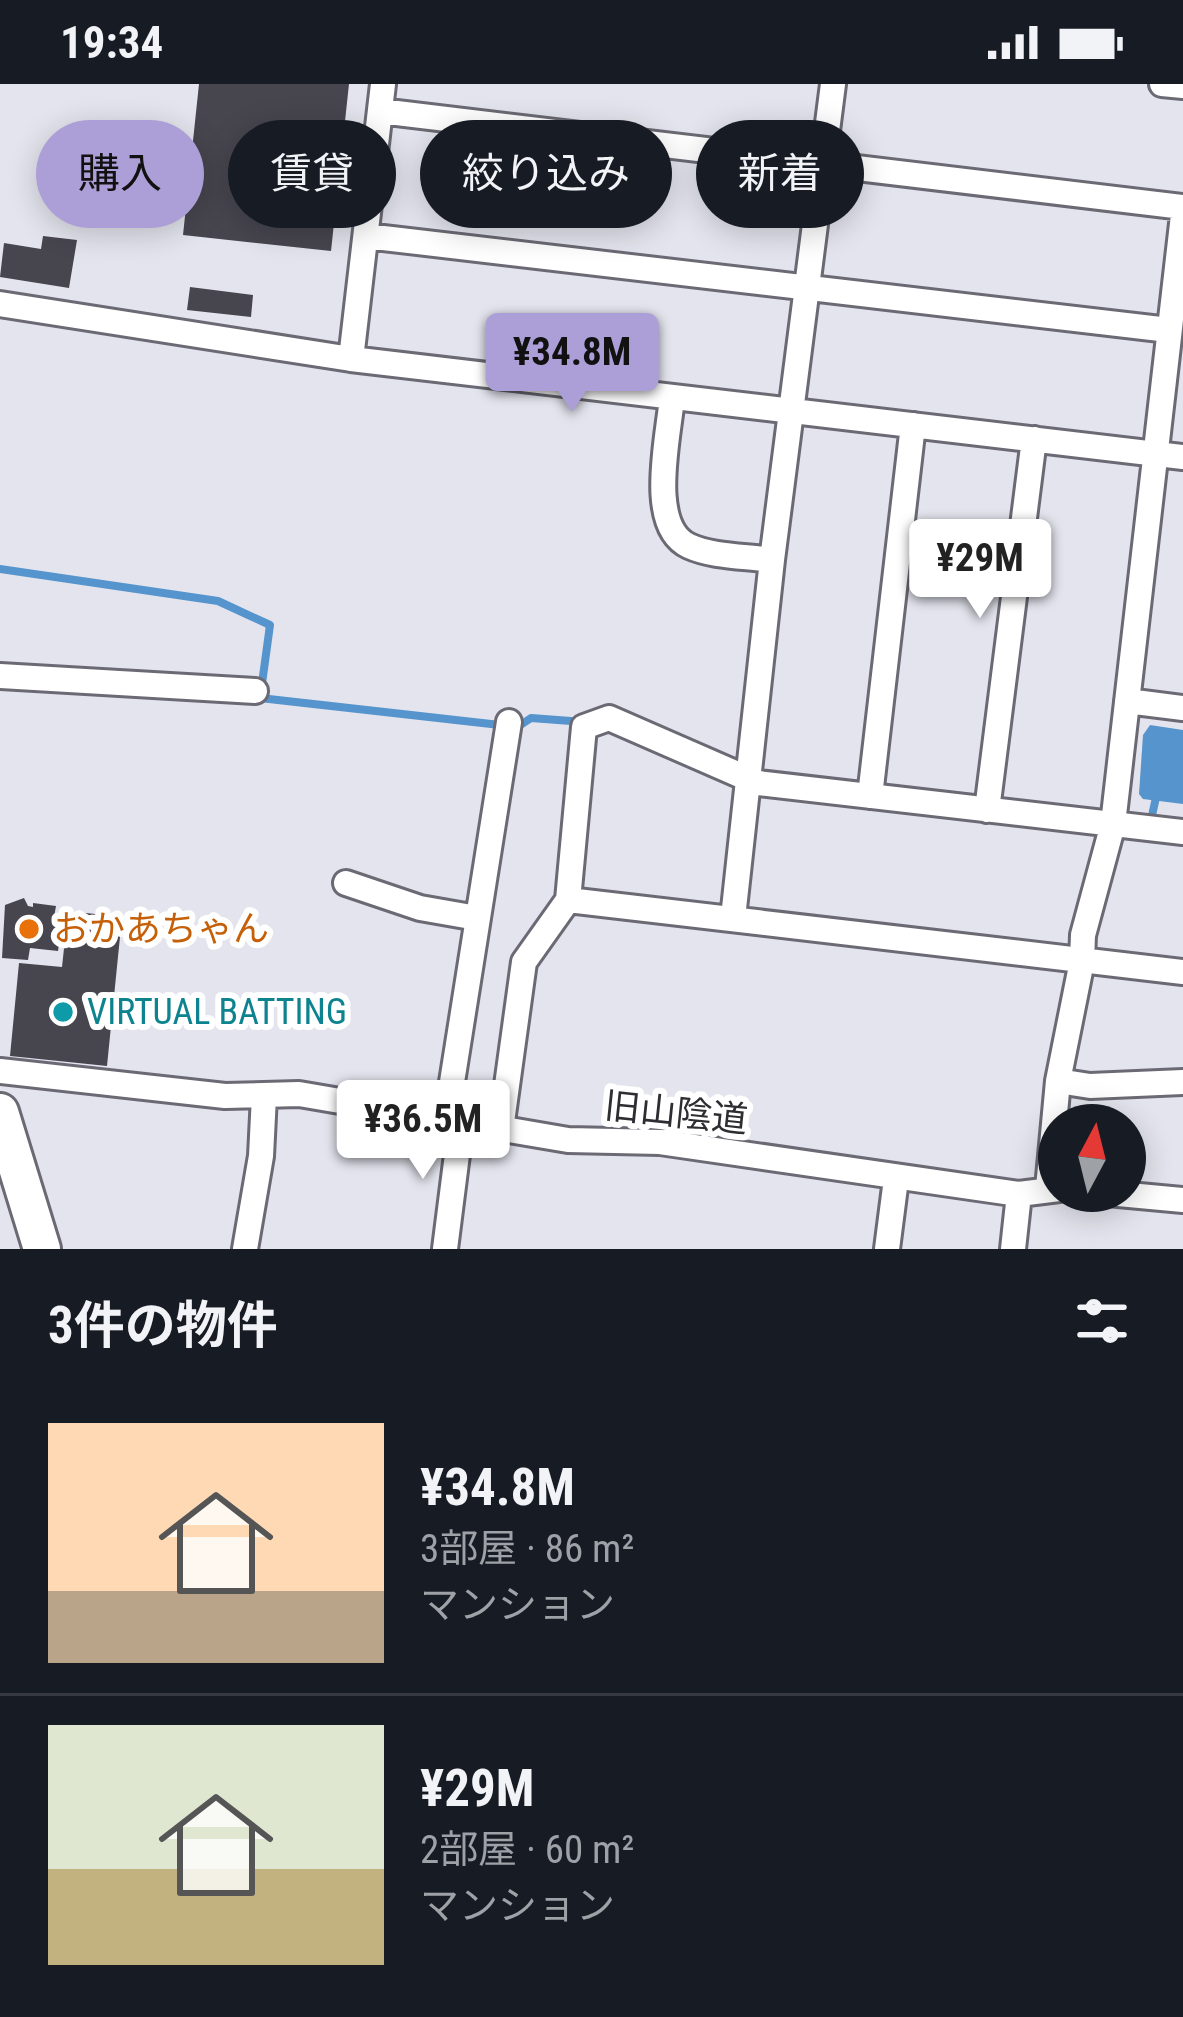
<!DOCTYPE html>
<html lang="ja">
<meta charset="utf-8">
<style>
body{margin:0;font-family:"Roboto Condensed","Noto Sans JP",sans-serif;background:#242831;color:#f1f3f6;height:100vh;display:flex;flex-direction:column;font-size:45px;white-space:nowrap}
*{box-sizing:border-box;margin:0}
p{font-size:39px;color:#9ea1a6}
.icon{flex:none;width:66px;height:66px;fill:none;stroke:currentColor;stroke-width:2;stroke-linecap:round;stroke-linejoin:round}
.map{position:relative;height:1165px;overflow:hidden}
.details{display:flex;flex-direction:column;background:#171b24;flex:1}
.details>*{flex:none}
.guide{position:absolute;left:36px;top:36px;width:1113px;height:108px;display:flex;gap:24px}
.needle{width:78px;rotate:7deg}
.fabs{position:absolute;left:1038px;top:1020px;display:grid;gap:24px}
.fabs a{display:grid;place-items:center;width:108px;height:108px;border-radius:50%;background:#171b24;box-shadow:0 6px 30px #0003;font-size:60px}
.price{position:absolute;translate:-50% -102px;padding:0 27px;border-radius:12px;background:#fff;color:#222;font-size:39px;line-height:78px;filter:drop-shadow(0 3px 6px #0008)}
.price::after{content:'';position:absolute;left:50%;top:72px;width:36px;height:27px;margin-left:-18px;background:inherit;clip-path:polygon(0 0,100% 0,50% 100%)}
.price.selected{background:#ac9fd7;color:#111}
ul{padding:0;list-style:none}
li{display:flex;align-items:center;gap:36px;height:300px;padding:0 48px}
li+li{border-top:3px solid #363941}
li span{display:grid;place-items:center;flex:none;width:336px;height:240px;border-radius:0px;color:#555}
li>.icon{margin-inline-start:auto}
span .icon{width:144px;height:144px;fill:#fffc;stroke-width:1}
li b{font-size:51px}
h2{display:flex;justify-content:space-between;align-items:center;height:144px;padding:0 48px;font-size:51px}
.tag{padding:0 42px;border-radius:54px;background:#171b24;box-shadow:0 6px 30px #0003;font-size:42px;line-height:108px}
.tag.selected{background:#ac9fd7;color:#111}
.status{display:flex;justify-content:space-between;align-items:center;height:84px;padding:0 60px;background:#171b24;direction:ltr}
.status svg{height:33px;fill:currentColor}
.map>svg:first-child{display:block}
.water{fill:#5594cc}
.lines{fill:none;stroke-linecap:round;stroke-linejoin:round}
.stream{stroke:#5594cc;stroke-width:8}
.building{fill:#47464f}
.minor-casing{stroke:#6b6a74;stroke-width:30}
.highway-casing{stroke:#6b6a74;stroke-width:42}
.minor{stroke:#fff;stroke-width:24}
.highway{stroke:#fff;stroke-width:36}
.food-dot{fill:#e8710a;stroke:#fff;stroke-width:4.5}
.culture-dot{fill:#0f9aa8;stroke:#fff;stroke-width:4.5}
.labels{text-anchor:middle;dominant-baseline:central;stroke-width:12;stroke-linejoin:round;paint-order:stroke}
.food-label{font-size:36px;fill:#c56008;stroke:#fff;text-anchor:start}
.culture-label{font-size:36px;fill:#0d838f;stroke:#fff;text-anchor:start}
.street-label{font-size:36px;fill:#2e2d31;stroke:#fff}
</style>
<div class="status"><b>19:34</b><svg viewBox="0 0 49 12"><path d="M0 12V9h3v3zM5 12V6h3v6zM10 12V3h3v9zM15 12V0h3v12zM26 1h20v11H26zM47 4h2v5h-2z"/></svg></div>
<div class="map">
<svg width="1183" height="1165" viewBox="0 0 1183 1165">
<rect width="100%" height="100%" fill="#e4e4ee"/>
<path class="water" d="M1150 641 1183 646V720L1143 715 1139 710 1143 651Z"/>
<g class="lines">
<path class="stream" d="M0 485 218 517 270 541 260 614 500 641
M522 640 531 634 571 637
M1151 736 1157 709"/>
</g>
<path class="building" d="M199 0H349L331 167 183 151Z
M43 152 77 156 69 204 0 193 4 159 41 165Z
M190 203 253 211 251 233 187 226Z
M24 814 28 822 33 823V819L56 822 53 839H62L58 867 30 864 28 876 2 874 5 821Z
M68 827 122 833 107 982 10 972 19 879 62 883Z"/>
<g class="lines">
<g class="minor-casing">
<path id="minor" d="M1162 0 1183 2
M380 27 1183 123
M366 152 1169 246
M0 220 351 275 1183 373
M351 275 383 0
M672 313C669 351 646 442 689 462 713 473 746 472 772 476
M0 592 255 607
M1127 617 1183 624
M870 712 913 341
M987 726 1034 355
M346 799 420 824 477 834
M568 816 1183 888
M733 834 772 476 833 0
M0 987 225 1012 299 1010 568 1056 660 1058 1019 1110 1059 1105
M1058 997 1090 1002 1183 998
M446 1036 509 638
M501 1045 524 878 568 816 584 643 609 634 758 699 1183 748
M1048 1104 1058 997 1082 877 1083 851 1113 740 1183 131
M1086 1107 1183 1116
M245 1165 261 1072 264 1012
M445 1165 461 1039
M887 1165 896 1095
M1013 1165 1019 1110"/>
</g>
<g class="highway-casing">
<path id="highway" d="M0 1028 42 1165"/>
</g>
<use href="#minor" class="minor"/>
<use href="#highway" class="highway"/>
</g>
<circle class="food-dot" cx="29" cy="845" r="12"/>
<circle class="culture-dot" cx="63" cy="928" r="12"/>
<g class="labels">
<g class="food-label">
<text x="53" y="845">おかあちゃん</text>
</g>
<g class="culture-label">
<text x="87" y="928">VIRTUAL BATTING</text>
</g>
<g class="street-label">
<text transform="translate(676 1029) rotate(6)">旧山陰道</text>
</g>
</g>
</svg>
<div class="fabs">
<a><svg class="needle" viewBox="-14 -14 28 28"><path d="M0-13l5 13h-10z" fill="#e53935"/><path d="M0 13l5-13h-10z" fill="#9ea1a6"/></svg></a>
</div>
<b class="price selected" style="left:572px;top:331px">¥34.8M</b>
<b class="price" style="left:980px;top:537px">¥29M</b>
<b class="price" style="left:423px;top:1098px">¥36.5M</b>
<div class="guide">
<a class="tag selected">購入</a>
<a class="tag">賃貸</a>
<a class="tag">絞り込み</a>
<a class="tag">新着</a>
</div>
</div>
<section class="details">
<h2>3件の物件<svg class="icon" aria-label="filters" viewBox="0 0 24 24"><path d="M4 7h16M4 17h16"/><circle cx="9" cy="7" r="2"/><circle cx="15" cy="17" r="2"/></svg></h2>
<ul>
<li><span style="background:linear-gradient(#ffd9b3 70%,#b9a48a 0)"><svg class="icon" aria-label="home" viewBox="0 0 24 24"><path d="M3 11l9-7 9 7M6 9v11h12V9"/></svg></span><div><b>¥34.8M</b><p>3部屋 · 86 m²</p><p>マンション</p></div></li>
<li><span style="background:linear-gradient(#dfe7d0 60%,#c2b280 0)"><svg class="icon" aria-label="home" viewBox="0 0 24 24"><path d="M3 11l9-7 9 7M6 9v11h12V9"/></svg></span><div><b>¥29M</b><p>2部屋 · 60 m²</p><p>マンション</p></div></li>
</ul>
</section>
